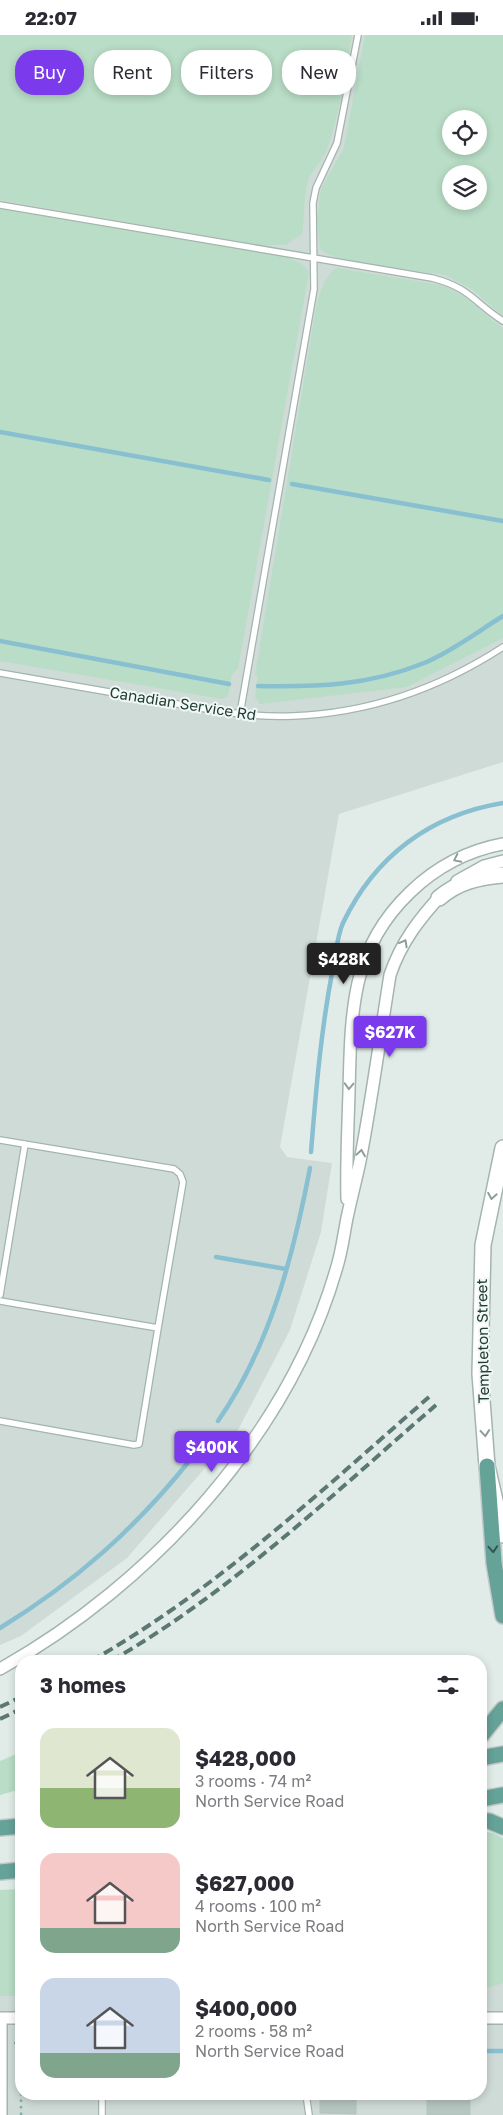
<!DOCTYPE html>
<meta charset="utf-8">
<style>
body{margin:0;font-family:"Golos Text",sans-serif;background:#f2f2f3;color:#2b2b33;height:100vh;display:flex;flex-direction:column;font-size:19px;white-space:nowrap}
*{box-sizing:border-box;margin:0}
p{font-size:16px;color:#7c7c81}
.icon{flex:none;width:28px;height:28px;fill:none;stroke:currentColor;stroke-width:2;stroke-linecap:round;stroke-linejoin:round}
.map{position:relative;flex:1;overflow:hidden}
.panel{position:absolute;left:15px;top:1620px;width:472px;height:445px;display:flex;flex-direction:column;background:#fff;border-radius:20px;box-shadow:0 2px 8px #0003}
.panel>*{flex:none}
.top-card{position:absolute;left:15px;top:15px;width:474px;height:45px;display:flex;gap:10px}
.fabs{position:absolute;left:442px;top:75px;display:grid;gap:10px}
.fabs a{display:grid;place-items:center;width:45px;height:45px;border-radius:50%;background:#fff;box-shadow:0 2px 8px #0003;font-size:25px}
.price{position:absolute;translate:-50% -42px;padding:0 11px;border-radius:5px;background:#7c3aed;color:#fff;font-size:16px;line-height:32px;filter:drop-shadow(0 1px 2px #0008)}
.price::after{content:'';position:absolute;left:50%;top:30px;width:15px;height:11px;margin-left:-8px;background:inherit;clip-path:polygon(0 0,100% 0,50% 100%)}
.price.active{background:#222;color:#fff}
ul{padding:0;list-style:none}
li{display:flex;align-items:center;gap:15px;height:125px;padding:0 25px}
li span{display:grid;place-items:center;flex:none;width:140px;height:100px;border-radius:15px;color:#555}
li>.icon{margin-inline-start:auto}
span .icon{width:60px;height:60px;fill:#fffc;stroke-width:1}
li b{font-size:21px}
h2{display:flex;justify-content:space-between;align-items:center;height:60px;padding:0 25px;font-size:21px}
.pill{padding:0 18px;border-radius:20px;background:#fff;box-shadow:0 2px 8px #0003;font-size:18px;line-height:45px}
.pill.active{background:#7c3aed;color:#fff}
.status{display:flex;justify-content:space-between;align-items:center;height:35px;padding:0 25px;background:#fff;direction:ltr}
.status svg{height:14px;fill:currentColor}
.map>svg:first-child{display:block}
.built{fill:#cfdbd7;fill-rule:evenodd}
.green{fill:#b9ddc6;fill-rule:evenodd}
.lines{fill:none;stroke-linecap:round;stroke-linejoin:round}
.stream{stroke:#88bfd1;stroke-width:4.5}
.building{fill:#b6c6c1;stroke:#b3c5bf}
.service-casing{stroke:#a4b4af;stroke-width:8}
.minor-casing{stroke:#a4b4af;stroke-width:14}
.tertiary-casing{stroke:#a4b4af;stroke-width:18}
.primary-casing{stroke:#c1c8c7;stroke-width:18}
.path{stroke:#81afa5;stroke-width:2.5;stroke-dasharray:2.5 4;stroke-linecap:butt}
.service{stroke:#fff;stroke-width:5.5}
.minor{stroke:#fff;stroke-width:11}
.tertiary{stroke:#fff;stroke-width:15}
.primary{stroke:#65a298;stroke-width:15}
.rail{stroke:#5b7873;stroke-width:4;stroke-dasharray:10 5;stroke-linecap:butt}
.oneway{stroke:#909e9b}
.oneway2{stroke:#32564f}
.labels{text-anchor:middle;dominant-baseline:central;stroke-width:4;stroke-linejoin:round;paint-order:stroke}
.street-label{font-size:15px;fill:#213c37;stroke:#f1f8f5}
</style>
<div class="status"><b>22:07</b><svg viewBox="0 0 49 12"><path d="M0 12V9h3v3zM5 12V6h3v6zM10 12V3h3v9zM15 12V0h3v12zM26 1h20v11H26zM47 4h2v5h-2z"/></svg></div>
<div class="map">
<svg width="503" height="2080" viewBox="0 0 503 2080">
<rect width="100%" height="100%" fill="#e1ece8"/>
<path class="built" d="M0 0H503V727L339 779 280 1112 287 1122 332 1128 321 1197 290 1295 238 1395 127 1523 21 1601 0 1610ZM451 84H479V111H451ZM451 139H479V166H451Z
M0 1930H21V2059H481V1930H503V2080H0Z"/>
<path class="green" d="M0 0H352C345 39 340 80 326 117 321 128 312 134 308 146 303 163 305 182 302 199L286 210H259L0 165Z
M365 0H503V281L472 254 445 240 344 225 325 218 320 213 317 185 321 154 344 113ZM451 84H479V111H451ZM451 139H479V166H451Z
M0 174 287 222 302 229 309 237 238 634 232 639 228 661 222 664 0 626Z
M337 233 441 250C468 260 480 277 503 293V603L407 652 260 669 255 662 258 641 255 640 317 267C321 256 326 238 337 233Z
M21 1717V1754L0 1760V1726Z
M481 1796 493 1798 503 1803V1948L481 1955Z
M21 1854V1961H0V1855Z"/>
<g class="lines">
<path class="stream" d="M0 397 269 445
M292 449 503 486
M0 606 229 649
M258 651C316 652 368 651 424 628 451 617 477 597 503 581
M311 1117C316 1055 321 994 333 933 336 919 337 901 343 888 375 821 430 780 503 768
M216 1222 286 1234
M218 1386C270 1311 293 1222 310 1133
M0 1593C75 1547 135 1494 190 1425
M481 2016H503"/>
</g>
<path class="building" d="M320 2059H356V2079L320 2078Z
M427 2059H470V2080H427Z"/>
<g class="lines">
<g class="service-casing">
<path id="service" d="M0 170 432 243C471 253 473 267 503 286
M0 638C54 647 107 657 161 666 205 674 248 683 293 681 368 678 440 653 503 612
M240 679 314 254 313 168 316 153 337 108 358 0
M0 1105 174 1134 180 1139 183 1147 158 1293 0 1266
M0 1260 25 1109
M0 1386 134 1410 139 1409 158 1293
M102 2059V2080
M306 2059 309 2080"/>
</g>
<g class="minor-casing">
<path id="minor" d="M457 846 484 831 503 826
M347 1164C346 1128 348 1093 349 1057 350 1021 350 984 358 948 374 878 433 822 503 809
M0 1634C151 1550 291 1398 338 1228 342 1214 344 1198 347 1183 351 1164 356 1145 360 1126 372 1064 380 1002 390 940 401 907 420 883 443 858
M0 1983H21
M1 1983V2080
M481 1983H503"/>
</g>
<g class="tertiary-casing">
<path id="tertiary" d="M439 863C458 847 478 842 503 840
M503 1113 483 1210 480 1339 487 1431 503 1500"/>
</g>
<g class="primary-casing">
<path id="primary" d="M487 1431 494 1528 503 1581
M481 1701 503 1674
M481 1723 503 1719
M481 1764 503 1760
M481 1786H489L503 1792
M0 1793 21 1791
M0 1837 21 1835"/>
</g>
<path class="path" d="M14 2008H21
M21 2080V2059"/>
<use href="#service" class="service"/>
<use href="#minor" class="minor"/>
<use href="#tertiary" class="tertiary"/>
<use href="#primary" class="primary"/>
<path class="rail" d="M91 1626C216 1555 321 1456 429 1362
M111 1626C231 1557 332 1460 436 1370
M0 1672 21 1662
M0 1684 21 1674"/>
</g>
<defs><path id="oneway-chevron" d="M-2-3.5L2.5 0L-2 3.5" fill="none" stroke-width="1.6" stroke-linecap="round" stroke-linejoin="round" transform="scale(1.25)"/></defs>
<g class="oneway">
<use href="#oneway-chevron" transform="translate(457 824) rotate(154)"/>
<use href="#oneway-chevron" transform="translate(404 908) rotate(-61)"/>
<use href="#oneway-chevron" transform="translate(349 1051) rotate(92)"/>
<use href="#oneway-chevron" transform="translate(361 1118) rotate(-81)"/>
<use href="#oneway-chevron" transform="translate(492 1161) rotate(100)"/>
<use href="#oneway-chevron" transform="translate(485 1398) rotate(85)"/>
</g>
<use class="oneway2" href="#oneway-chevron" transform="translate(493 1514) rotate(86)"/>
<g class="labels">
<g class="street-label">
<text transform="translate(183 668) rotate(9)">Canadian Service Rd</text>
<text transform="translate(482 1306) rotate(-91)">Templeton Street</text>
</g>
</g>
</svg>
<div class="fabs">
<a><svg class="icon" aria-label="locate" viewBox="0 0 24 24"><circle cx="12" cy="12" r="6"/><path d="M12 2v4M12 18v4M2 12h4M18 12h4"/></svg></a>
<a><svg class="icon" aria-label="layers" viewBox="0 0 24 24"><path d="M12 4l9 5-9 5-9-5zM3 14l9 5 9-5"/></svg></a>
</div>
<b class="price active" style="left:344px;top:950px">$428K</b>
<b class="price" style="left:390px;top:1023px">$627K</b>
<b class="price" style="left:212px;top:1438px">$400K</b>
<div class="top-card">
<a class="pill active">Buy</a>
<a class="pill">Rent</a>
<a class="pill">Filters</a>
<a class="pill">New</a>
</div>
<section class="panel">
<h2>3 homes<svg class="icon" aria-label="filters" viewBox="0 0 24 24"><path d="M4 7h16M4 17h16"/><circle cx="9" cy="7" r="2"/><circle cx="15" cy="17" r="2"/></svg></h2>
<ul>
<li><span style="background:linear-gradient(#dfe7d0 60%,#8fb573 0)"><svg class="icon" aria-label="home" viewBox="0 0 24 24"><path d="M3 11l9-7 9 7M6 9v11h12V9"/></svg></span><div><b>$428,000</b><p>3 rooms · 74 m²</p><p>North Service Road</p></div></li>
<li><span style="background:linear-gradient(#f6c9c9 75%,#7fa58c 0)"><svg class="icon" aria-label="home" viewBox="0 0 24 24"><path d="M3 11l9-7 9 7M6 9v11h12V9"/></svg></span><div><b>$627,000</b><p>4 rooms · 100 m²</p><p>North Service Road</p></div></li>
<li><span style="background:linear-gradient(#c9d6e8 75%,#7fa58c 0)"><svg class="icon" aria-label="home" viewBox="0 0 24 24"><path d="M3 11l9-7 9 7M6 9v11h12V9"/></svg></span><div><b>$400,000</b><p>2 rooms · 58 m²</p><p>North Service Road</p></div></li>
</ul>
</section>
</div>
